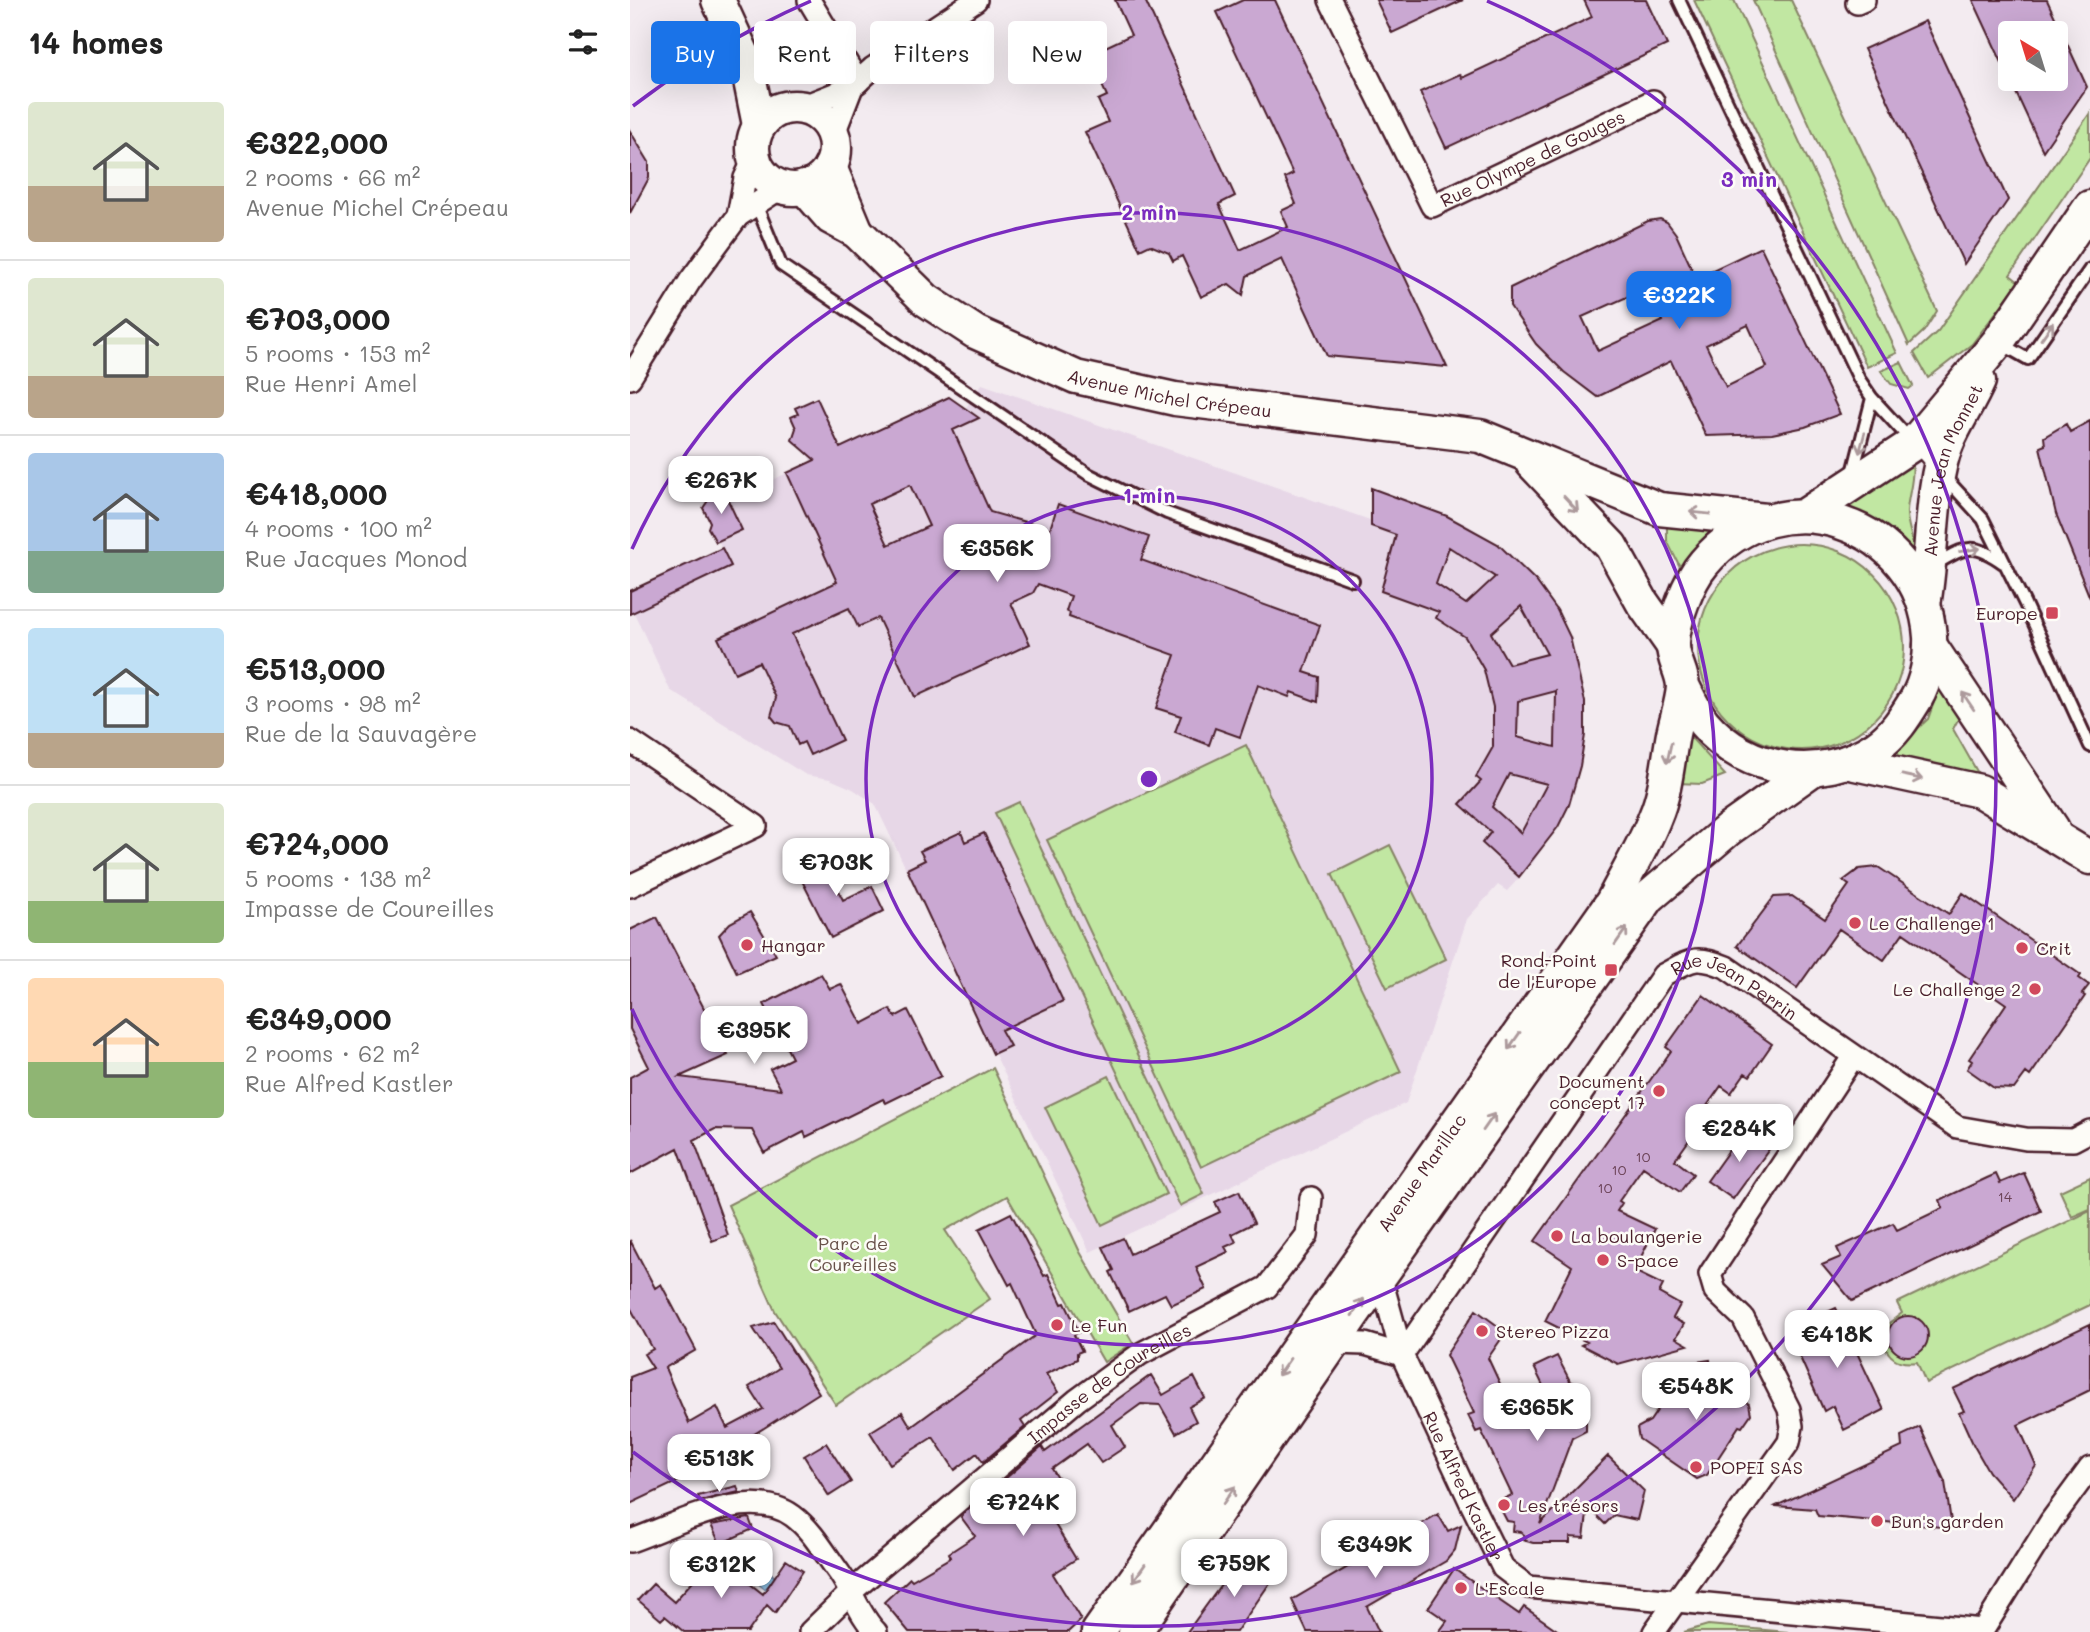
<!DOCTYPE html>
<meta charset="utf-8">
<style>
body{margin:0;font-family:Mali,sans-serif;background:#f2f2f2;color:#222;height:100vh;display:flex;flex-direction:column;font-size:26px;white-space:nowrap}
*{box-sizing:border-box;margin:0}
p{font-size:23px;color:#767676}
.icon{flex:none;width:38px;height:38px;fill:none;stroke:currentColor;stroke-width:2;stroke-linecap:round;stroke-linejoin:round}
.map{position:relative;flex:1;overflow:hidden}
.drawer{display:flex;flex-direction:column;background:#fff;width:630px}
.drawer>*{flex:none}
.banner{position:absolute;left:21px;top:21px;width:665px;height:63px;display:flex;gap:14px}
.needle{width:46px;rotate:322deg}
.buttons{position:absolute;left:1368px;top:21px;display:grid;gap:14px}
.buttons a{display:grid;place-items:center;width:70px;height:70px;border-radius:7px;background:#fff;box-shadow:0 7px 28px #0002;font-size:35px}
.price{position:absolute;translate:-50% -60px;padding:0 16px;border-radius:14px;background:#fff;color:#222;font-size:23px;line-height:46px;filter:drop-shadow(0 2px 4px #0008)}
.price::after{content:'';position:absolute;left:50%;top:42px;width:21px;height:16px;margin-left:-10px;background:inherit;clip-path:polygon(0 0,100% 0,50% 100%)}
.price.selected{background:#1a73e8;color:#fff}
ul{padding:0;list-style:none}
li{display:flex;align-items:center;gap:21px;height:175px;padding:0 28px}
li+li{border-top:2px solid #e0e0e0}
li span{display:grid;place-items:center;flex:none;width:196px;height:140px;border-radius:7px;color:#555}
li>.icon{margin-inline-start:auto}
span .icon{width:84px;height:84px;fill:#fffc;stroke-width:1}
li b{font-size:30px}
h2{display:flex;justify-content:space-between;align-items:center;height:84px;padding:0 28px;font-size:30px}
.tag{padding:0 24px;border-radius:7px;background:#fff;box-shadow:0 7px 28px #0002;font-size:24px;line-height:63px}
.tag.selected{background:#1a73e8;color:#fff}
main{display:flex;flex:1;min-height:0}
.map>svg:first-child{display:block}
.built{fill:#e7d7e7}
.green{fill:#c1e7a2;stroke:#868366;stroke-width:2}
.water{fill:#99d1f8;stroke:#798aa6;stroke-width:2}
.building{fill:#caa8d2;stroke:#4a1f2b;stroke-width:2;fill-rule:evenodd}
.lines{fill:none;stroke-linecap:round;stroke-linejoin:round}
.lane-casing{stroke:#4a1f2b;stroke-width:16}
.street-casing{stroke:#4a1f2b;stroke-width:26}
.secondary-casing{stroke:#4a1f2b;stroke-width:37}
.lane{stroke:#fdfcf7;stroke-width:10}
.street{stroke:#fdfcf7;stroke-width:21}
.secondary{stroke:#fdfcf7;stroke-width:32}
.oneway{stroke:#ac999b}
.ring{fill:none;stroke:#7b2cbf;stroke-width:3.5}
.poi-dot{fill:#d1495b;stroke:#fdfcf7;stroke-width:2.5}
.labels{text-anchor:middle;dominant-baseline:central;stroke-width:5;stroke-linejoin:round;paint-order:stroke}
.number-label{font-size:14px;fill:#6a4155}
.street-label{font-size:18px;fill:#4a1f2b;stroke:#fdfcf7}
.poi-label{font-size:18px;fill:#4a1f2b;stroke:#fdfcf7;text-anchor:start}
.park-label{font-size:18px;fill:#685149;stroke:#fdfcf7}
.centre{fill:#7b2cbf;stroke:#fdfcf7;stroke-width:3.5}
.ring-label{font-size:21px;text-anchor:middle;font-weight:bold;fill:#7b2cbf;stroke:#fdfcf7;stroke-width:5;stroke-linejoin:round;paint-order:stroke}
</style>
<main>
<section class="drawer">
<h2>14 homes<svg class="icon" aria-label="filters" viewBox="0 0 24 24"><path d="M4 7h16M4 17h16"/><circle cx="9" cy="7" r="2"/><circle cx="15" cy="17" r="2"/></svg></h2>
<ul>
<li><span style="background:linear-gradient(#dfe7d0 60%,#b9a48a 0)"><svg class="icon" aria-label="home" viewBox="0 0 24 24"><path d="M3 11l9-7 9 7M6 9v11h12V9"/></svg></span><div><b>€322,000</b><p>2 rooms · 66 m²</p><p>Avenue Michel Crépeau</p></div></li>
<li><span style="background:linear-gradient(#dfe7d0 70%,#b9a48a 0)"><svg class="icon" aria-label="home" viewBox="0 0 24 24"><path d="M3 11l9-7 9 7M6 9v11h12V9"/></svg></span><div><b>€703,000</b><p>5 rooms · 153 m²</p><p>Rue Henri Amel</p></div></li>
<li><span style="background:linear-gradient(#a9c7e8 70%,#7fa58c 0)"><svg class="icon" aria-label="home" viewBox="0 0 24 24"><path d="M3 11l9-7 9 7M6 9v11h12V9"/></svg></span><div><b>€418,000</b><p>4 rooms · 100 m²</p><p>Rue Jacques Monod</p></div></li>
<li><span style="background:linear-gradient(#bfe0f5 75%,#b9a48a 0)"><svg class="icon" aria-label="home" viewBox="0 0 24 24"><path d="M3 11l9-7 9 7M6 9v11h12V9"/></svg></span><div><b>€513,000</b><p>3 rooms · 98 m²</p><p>Rue de la Sauvagère</p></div></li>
<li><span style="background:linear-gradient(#dfe7d0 70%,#8fb573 0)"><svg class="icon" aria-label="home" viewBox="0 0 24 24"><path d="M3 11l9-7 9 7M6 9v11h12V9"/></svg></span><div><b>€724,000</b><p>5 rooms · 138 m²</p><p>Impasse de Coureilles</p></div></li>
<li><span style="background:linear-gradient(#ffd9b3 60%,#8fb573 0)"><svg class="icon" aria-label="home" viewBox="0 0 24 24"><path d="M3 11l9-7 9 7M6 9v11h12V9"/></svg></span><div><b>€349,000</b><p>2 rooms · 62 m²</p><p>Rue Alfred Kastler</p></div></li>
</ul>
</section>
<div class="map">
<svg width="1460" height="1632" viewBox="0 0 1460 1632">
<rect width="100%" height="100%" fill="#f3ebf0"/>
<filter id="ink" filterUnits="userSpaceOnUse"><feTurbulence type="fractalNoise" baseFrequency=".0143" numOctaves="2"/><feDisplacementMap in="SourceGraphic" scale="14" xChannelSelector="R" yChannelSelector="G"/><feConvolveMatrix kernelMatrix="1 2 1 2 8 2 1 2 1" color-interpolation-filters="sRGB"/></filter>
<g filter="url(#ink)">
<path class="built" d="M352 384 740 520 741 488 836 524 880 554 918 596 935 627 947 657 955 702V735L947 783 939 805 903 863 877 891 868 885 837 919 776 1103 460 1252 245 804 223 789 200 779 176 775 40 690 0 604V591L92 548 84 533 79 530V520L73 508 90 483 99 500 181 462 174 445 164 440 167 430 161 417 168 414 165 408 187 398 211 448 335 409Z"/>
<path class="green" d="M1064 0H1104L1267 353 1237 367Z
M1123 0H1161L1307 311 1294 331 1279 345Z
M1460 113V158L1380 275 1389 282 1342 344 1298 378 1284 353 1308 331Z
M1271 362 1283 386 1279 389 1261 384 1251 371Z
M1282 461C1285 479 1278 493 1277 511 1276 526 1286 541 1282 556L1209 506Z
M1037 523 1086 526 1051 569 1037 541Z
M1068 647a103 103 0 1 1 206 0a103 103 0 1 1-206 0Z
M1312 680 1331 714 1323 729 1349 775 1253 761 1298 719Z
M1054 730 1095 775 1072 784 1047 783Z
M616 745 771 1072 571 1167 417 840Z
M389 802 574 1194 550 1206 365 813Z
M760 845 816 959 757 988 702 874Z
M363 1068 450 1252 503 1343 474 1362 377 1196 315 1230 360 1299 206 1405 145 1311 98 1205Z
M479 1076 536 1194 472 1225 415 1107Z
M1460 1177V1209L1442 1217 1430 1191Z
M1460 1211V1305L1296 1383 1287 1362C1267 1365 1256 1357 1252 1337L1259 1323 1272 1313 1267 1303Z
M1078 1625 1158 1632H1054Z"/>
<path class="water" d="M125 1559 146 1578 135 1589 113 1571Z"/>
<path class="building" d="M485 0H515L605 196 589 204 610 250 658 227 651 211 666 204 655 178 663 174 587 12 613 0H645L817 367 697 356 652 259 617 276 613 295 599 284 571 297 552 256 543 261 539 253 520 245 510 250 455 132 478 122 468 100 477 96 458 55 501 35Z
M746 0H833L762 33Z
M954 0H1016L1037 45 816 148 790 92 830 74 832 78 962 17Z
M1343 0H1417L1457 87 1413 151ZM1381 33H1426V79H1381Z
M1295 21 1378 200 1334 264 1234 49Z
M0 131 19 162V178L0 213Z
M1030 219 1037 222 1046 234 1066 278 1131 247 1210 414 1175 427 1142 434 1076 436 1041 361 967 397 934 372 906 344 880 306V288L1018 221ZM1017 288 1033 321 968 351 952 317ZM1118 325 1137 367 1096 387 1076 345Z
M319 397 349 418 323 430 360 512 420 529 428 504 519 537 511 560 690 625 674 672 689 677 688 702 661 692 659 697 628 685 610 737 585 728 579 745 545 732 551 716 526 708 545 655 439 617 440 613 436 611 441 596 408 584 403 593 381 603 400 644 285 697 248 618 228 627 219 608 162 634 212 740 180 755 174 742 168 745 160 726 146 722 141 716 146 698 129 662 105 673 88 638 207 582 157 473 185 460 162 440 166 428 161 417 168 414 165 408 187 398 210 448ZM280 485 299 526 258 545 239 504Z
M1460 421V598L1426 514 1410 447 1415 445 1414 437 1436 424 1440 432Z
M90 483 112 530 86 542 78 528 80 522 73 508Z
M741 488 817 516 868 544 906 581 927 610 940 637 955 702V735L950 766 939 805 928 827 889 877 852 843 861 832 830 804 851 781 846 777 863 747V707L854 670 835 637 806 618 809 612 751 591 766 535 741 526ZM819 547 865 577 836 604 806 584ZM891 606 917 654 879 664 861 633ZM926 691 925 747 887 737 888 701ZM879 774 917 784 891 833 862 807Z
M92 548 101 566 0 614V591Z
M331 832 335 842 354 833 433 1001 371 1030 380 1046 363 1054 277 869 295 860 290 851Z
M189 852 213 900 242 886 254 911 201 938 164 865Z
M1248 867 1319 914 1333 893 1451 975 1449 978 1459 985 1452 994 1455 996 1400 1076 1396 1073 1384 1089 1364 1088 1337 1069 1342 1061 1339 1059 1376 1004 1273 933 1254 960 1209 929 1167 988 1107 946 1144 897 1162 896 1195 919 1219 885 1213 881 1229 869Z
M120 912 146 955 107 973 89 935 100 923Z
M27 917 98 1055 49 1077 151 1089 140 1069 162 1058 134 1004 191 974 200 989 211 984 232 1024 260 1009 265 1017 278 1010 311 1076 256 1103 253 1099 176 1137 174 1132 134 1153 122 1130 85 1129 64 1140 98 1235 82 1241 48 1148 0 1174V1077L19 1067 0 1029V930Z
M1073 995 1142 1044 1120 1076 1115 1073 1101 1093 1091 1086 1063 1126 1067 1129 1045 1160 1063 1174 1050 1192 1013 1167 989 1201 992 1203 987 1211 1025 1229 1004 1271 1033 1285 1029 1293 1050 1305 1043 1318 1054 1324 1046 1338 1058 1345 988 1364 951 1345 957 1342 915 1321 942 1266 905 1241 1041 1051 1036 1047Z
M1114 1129 1140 1148 1103 1199 1077 1181Z
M1394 1173 1411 1211 1239 1293 1222 1301 1192 1265 1211 1257 1207 1248 1263 1223 1267 1230 1313 1208 1310 1200 1357 1178 1366 1174 1370 1183Z
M609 1191 624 1223 602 1234 606 1242 595 1247 598 1252 566 1267 576 1289 541 1305 535 1294 499 1311 480 1272 484 1270 473 1247 493 1238 500 1254 590 1212 585 1202Z
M381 1213 414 1276 418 1274 432 1304 435 1303 449 1332 444 1335 452 1351 447 1353V1359L416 1374 428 1392 391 1421 395 1427 353 1462 347 1453 325 1470 303 1437 260 1464 240 1432 272 1412 281 1427 406 1335 382 1283 379 1285 349 1229Z
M0 1240 25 1288 31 1284 66 1350 35 1368 59 1423 87 1407 97 1428 133 1409 119 1387 149 1368 123 1328 144 1322 189 1393 123 1435 127 1444 0 1504V1377L23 1368 14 1354 23 1349 0 1307Z
M1206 1308 1254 1410 1214 1430 1203 1406 1194 1411 1168 1353 1177 1350 1166 1326Z
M846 1310 876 1332 858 1358 884 1414 919 1398 904 1367 927 1356 940 1381 957 1390 942 1408 956 1422V1431L942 1438 910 1524 978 1456 1014 1491 1007 1520 984 1515 975 1524 958 1507 954 1538 940 1537V1543H903L893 1540 896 1537 891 1532 883 1531 884 1522 877 1521 867 1502 882 1495 851 1430 846 1432 838 1415 844 1413 816 1355Z
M1258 1336a20 20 0 1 1 40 0a20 20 0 1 1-40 0Z
M1460 1324V1390L1388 1425 1406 1466 1383 1499 1359 1472 1344 1446 1329 1413 1334 1411 1323 1389Z
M1080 1360 1085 1389 1097 1388 1119 1404 1121 1414 1112 1427 1109 1426 1077 1475 1067 1479 1009 1439 1007 1428 1020 1421 1033 1402 1061 1374 1054 1364Z
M521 1375 533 1395 564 1377 575 1398 559 1407 566 1421 546 1433 530 1405 511 1404 482 1425 495 1447 471 1463 457 1444 422 1469 432 1484 419 1493 423 1502 415 1508 446 1559 423 1574 451 1620 438 1632H279L254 1602 280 1578 282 1580 321 1557 319 1553 345 1536 331 1517 336 1511 370 1488 368 1485 412 1447 415 1452Z
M1290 1427 1315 1482 1322 1528 1188 1516 1185 1509 1146 1506 1272 1447 1271 1436Z
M196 1443 221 1482 199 1496 174 1456Z
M107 1486 109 1492 70 1501 68 1496Z
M808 1514 818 1531 831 1525 825 1550 816 1561 737 1607 749 1632H677L662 1600Z
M119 1518 123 1529 90 1544 81 1525Z
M613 1555 644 1577 606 1632H557Z
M85 1556 133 1594 156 1560 173 1571 145 1613 137 1605 118 1632H54L35 1616 31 1620 8 1600 23 1584 44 1602Z
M824 1569 889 1614 894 1607 930 1632H809L817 1621 798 1608Z"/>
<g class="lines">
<g class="lane-casing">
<path id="lane" d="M1049 0 1229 379 1242 398 1353 519 1395 604 1460 746
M126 204 151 265 458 474 537 513 723 580
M1370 343 1398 359 1460 269
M1223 473 1242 398
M1304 565C1335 547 1342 541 1373 563"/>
</g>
<g class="street-casing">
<g id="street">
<path d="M179 0 228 82"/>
<path id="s1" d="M700 0 802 206 1023 101"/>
<path d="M1227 3 1234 0"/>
<path d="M171 107 222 87"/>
<path d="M203 136 222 87 243 68 346 0"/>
<path d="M108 216 115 178 124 159"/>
<path d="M0 378 60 281 108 216 152 187"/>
<path d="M0 741 126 826 0 886"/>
<path id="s2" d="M750 1275 772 1355 841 1503 873 1568 898 1587 1353 1630 1421 1521 1460 1468"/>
<path d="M704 1343 735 1344 772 1355"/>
<path id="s3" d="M772 1355 1033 975C1061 960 1065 954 1096 967L1327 1127 1396 1139 1443 1140 1460 1131"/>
<path d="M0 1541C44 1526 119 1484 163 1516 183 1531 195 1554 210 1574 223 1593 230 1616 246 1632"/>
<path id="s4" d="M180 1632 222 1591 447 1400 510 1354 637 1287 677 1235 681 1198"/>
<path d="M1024 1632 1159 1442 1162 1426 1159 1409 1113 1318 1085 1291 1080 1274 1223 1057"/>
</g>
</g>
<g class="secondary-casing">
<g id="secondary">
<path d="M88 0 116 61 129 125"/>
<circle cx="164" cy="148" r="41"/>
<path d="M200 167 227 232"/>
<path id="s5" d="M174 187 201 218 227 232 296 300 345 332 446 377 545 399 850 436 1029 509 1136 520"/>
<path d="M902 463 981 546 1012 602 1043 646"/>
<path d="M1175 515 1283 444 1368 342 1460 207"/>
<path id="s6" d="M1294 604C1303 558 1300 484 1317 444 1325 424 1340 402 1349 381"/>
<path d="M1300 645 1423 829"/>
<path d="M1216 762 1350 791 1460 858"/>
<path id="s7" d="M468 1632 982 902C996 874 1014 846 1025 817 1036 792 1038 760 1043 734 1046 719 1052 702 1053 687 1053 673 1043 660 1043 646 1042 623 1059 580 1074 563 1149 473 1292 522 1300 637 1301 657 1296 682 1286 699 1275 717 1264 735 1246 747 1191 784 1116 773 1074 723 1065 712 1059 698 1053 686"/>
<path d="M505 1632 724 1313 1019 897 1099 829 1182 770"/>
</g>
</g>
<use href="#lane" class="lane"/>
<use href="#street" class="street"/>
<use href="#secondary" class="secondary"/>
</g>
<defs><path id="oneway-shaft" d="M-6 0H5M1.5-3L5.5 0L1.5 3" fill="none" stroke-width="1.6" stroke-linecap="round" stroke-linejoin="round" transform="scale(1.75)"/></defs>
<g class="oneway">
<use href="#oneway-shaft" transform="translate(1417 331) rotate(-55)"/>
<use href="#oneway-shaft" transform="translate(1232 443) rotate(105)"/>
<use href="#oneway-shaft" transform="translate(941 504) rotate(47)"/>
<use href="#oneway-shaft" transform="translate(1070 513) rotate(-174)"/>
<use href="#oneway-shaft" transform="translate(1340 550) rotate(-9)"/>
<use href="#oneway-shaft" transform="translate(1338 701) rotate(-124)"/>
<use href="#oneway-shaft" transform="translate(1039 753) rotate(102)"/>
<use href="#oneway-shaft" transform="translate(1282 777) rotate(12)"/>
<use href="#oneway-shaft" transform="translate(991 936) rotate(-55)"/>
<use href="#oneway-shaft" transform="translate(884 1041) rotate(125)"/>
<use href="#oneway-shaft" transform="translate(859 1122) rotate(-55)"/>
<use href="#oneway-shaft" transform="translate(728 1307) rotate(-55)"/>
<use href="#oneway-shaft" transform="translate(654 1367) rotate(125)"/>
<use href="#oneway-shaft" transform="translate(599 1495) rotate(-56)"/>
<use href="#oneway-shaft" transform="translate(509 1573) rotate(125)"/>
</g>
</g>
<g class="ring">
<circle cx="519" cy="779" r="283"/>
<path d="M2 549A566 566 0 1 1 2 1009"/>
<path d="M3 106A848 848 0 0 1 181 1M857 1A848 848 0 1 1 3 1452"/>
</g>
<g class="poi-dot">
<rect x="1415" y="606" width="14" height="14" rx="3.5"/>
<circle cx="1225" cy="923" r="7"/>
<circle cx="117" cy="945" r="7"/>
<circle cx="1392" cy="948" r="7"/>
<rect x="974" y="963" width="14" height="14" rx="3.5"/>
<circle cx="1405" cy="989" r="7"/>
<circle cx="1029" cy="1091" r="7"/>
<circle cx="927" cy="1236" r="7"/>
<circle cx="973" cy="1260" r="7"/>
<circle cx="427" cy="1325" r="7"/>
<circle cx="852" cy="1331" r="7"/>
<circle cx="1066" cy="1467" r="7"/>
<circle cx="874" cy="1505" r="7"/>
<circle cx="1247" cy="1521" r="7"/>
<circle cx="831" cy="1588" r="7"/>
</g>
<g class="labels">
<g class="number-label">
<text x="1013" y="1156">10</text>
<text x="989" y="1169">10</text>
<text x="975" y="1187">10</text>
<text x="1375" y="1196">14</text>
</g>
<g class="street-label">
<text stroke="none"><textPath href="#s1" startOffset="341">Rue Olympe de Gouges</textPath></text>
<text stroke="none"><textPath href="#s5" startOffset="432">Avenue Michel Crépeau</textPath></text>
<text stroke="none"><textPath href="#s6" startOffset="138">Avenue Jean Monnet</textPath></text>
<text stroke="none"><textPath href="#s3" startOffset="542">Rue Jean Perrin</textPath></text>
<text stroke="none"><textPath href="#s7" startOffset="562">Avenue Marillac</textPath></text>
<text stroke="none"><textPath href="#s4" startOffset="390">Impasse de Coureilles</textPath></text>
<text stroke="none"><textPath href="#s2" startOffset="228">Rue Alfred Kastler</textPath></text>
</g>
<g class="poi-label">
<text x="1408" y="613" text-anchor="end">Europe</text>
<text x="1239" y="923">Le Challenge 1</text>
<text x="131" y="945">Hangar</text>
<text x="1406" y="948">Crit</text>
<text x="967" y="960" text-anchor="end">Rond-Point<tspan x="967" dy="21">de l'Europe</tspan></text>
<text x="1391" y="989" text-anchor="end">Le Challenge 2</text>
<text x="1015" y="1081" text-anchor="end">Document<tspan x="1015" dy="21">concept 17</tspan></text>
<text x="941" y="1236">La boulangerie</text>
<text x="987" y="1260">S-pace</text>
<text x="441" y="1325">Le Fun</text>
<text x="866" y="1331">Stereo Pizza</text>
<text x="1080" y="1467">POPEI SAS</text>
<text x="888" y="1505">Les trésors</text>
<text x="1261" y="1521">Bun's garden</text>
<text x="845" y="1588">L'Escale</text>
</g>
<g class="park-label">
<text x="223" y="1243">Parc de<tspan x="223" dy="21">Coureilles</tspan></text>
</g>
</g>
<circle cx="519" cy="779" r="10" class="centre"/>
<g class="ring-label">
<text x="1119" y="187">3 min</text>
<text x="519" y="220">2 min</text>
<text x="519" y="503">1 min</text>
</g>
</svg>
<div class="buttons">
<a><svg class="needle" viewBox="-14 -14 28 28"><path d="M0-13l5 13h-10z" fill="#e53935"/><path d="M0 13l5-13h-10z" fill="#767676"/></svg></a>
</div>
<b class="price selected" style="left:1049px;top:331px">€322K</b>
<b class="price" style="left:91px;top:516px">€267K</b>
<b class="price" style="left:367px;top:584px">€356K</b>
<b class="price" style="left:206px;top:898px">€703K</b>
<b class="price" style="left:124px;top:1066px">€395K</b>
<b class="price" style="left:1109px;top:1164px">€284K</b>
<b class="price" style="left:1207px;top:1370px">€418K</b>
<b class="price" style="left:1066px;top:1422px">€548K</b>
<b class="price" style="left:907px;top:1443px">€365K</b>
<b class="price" style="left:89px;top:1494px">€513K</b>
<b class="price" style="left:393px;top:1538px">€724K</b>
<b class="price" style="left:745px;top:1580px">€349K</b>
<b class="price" style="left:604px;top:1599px">€759K</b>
<b class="price" style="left:91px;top:1600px">€312K</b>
<div class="banner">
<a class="tag selected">Buy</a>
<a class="tag">Rent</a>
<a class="tag">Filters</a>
<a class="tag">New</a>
</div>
</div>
</main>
